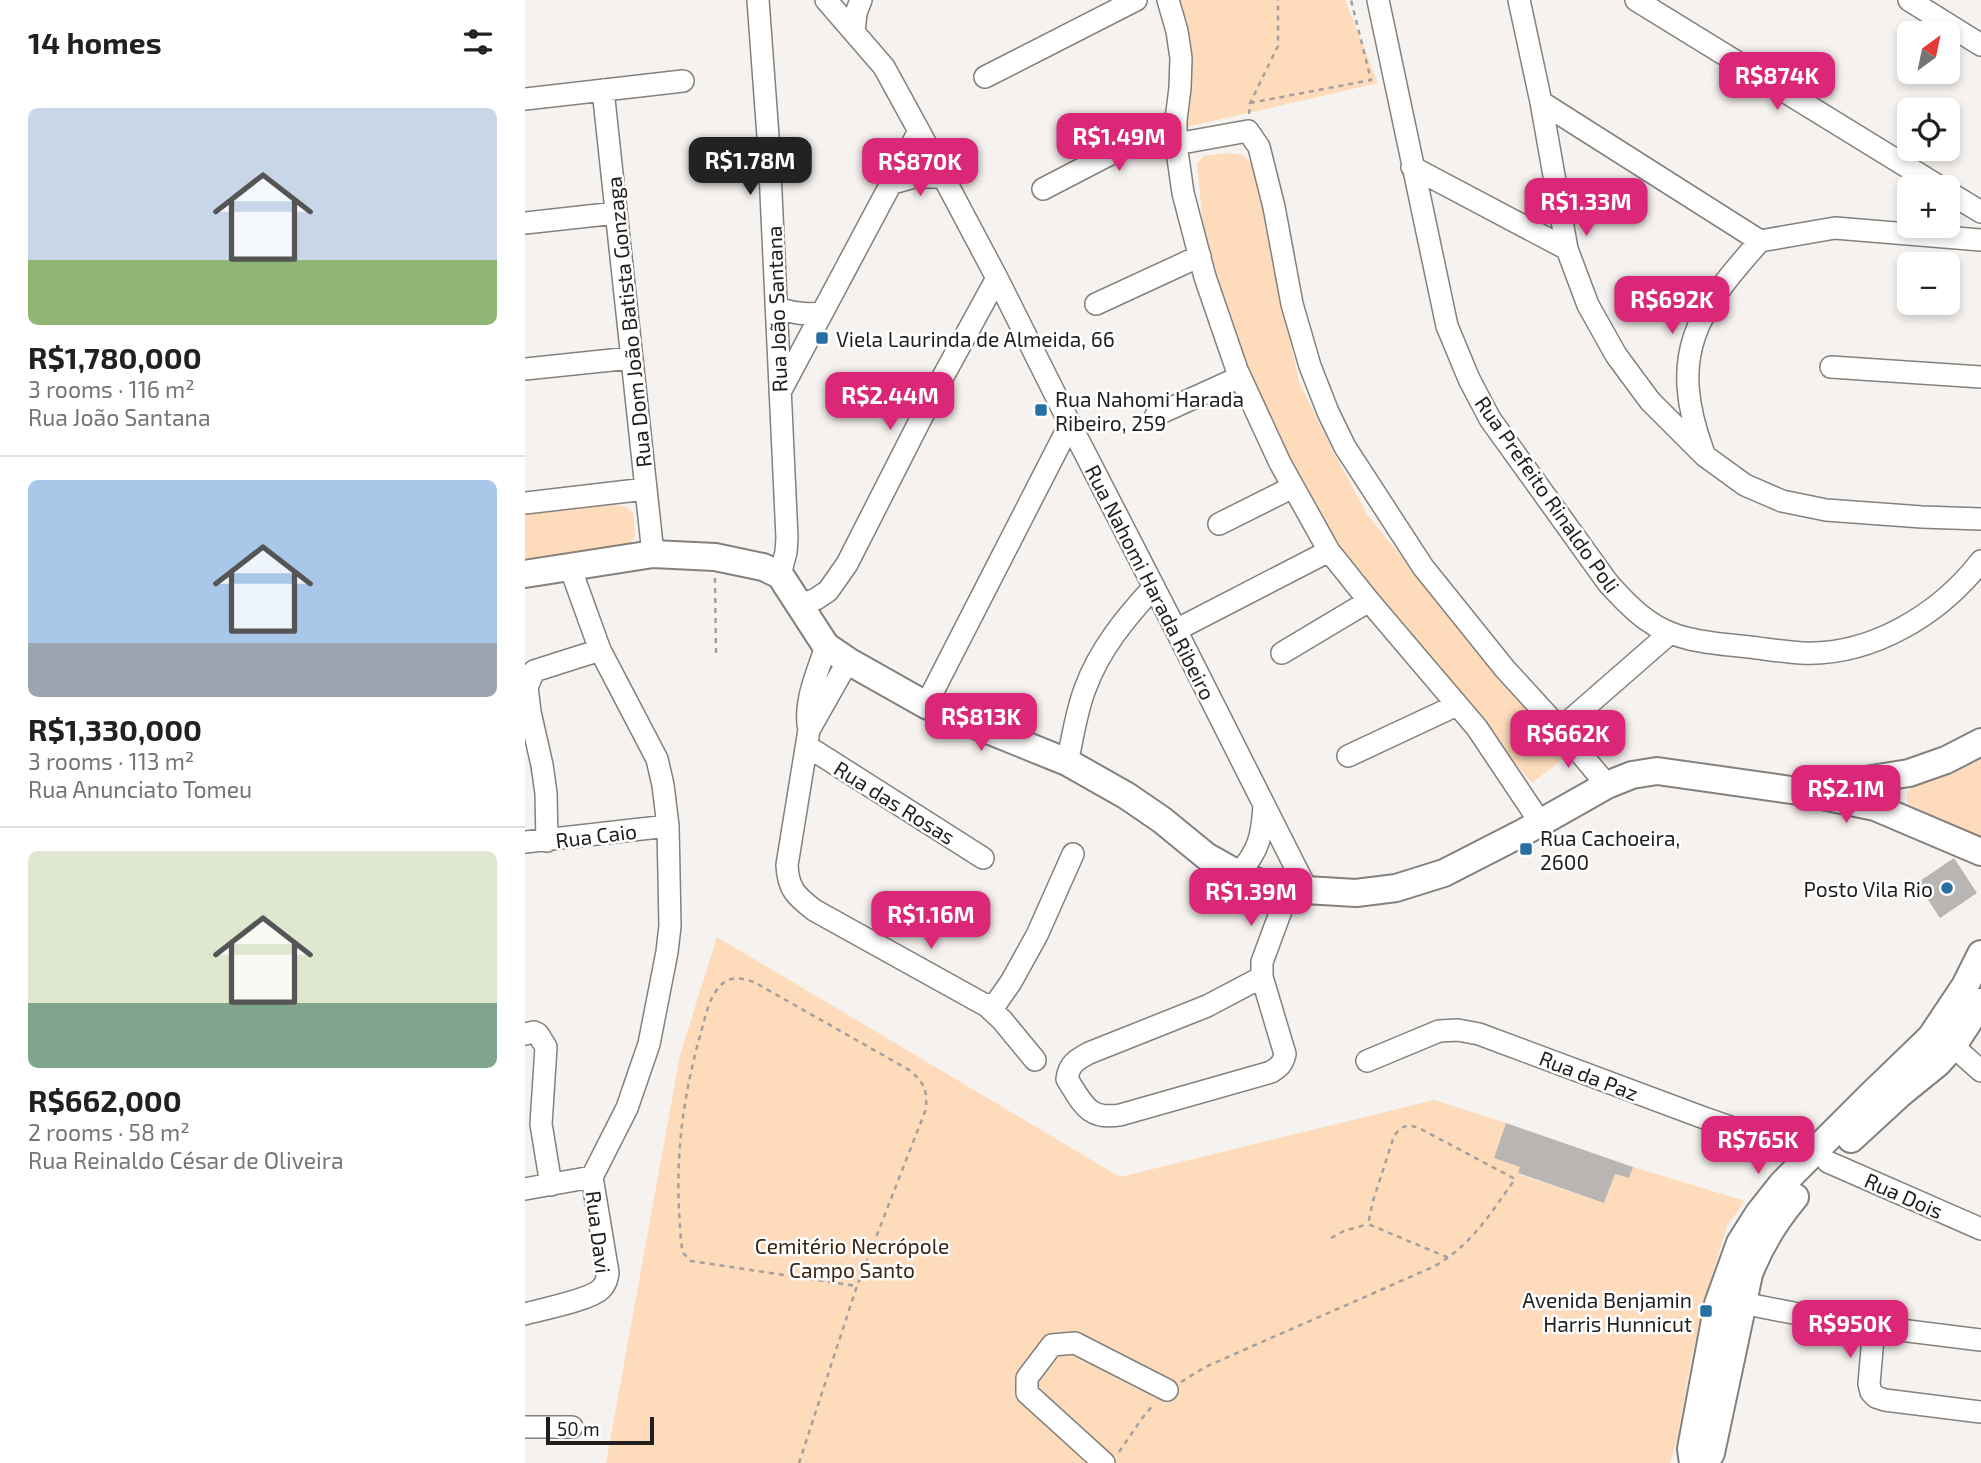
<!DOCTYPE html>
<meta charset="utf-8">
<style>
body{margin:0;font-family:"Exo 2",sans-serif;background:#f2f2f2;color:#202124;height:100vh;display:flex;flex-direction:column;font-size:26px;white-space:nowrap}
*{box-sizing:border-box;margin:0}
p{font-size:23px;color:#757577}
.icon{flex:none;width:38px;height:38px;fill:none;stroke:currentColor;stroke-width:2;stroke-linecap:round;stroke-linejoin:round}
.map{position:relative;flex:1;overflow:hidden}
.details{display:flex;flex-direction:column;background:#fff;width:525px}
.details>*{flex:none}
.needle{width:46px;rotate:33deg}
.tools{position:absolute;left:1372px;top:21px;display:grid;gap:14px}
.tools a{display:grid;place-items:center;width:63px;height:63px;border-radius:10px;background:#fff;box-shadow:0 4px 10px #0003;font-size:35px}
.scale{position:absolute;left:21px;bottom:18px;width:108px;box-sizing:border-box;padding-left:7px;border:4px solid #201f1e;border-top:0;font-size:19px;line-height:24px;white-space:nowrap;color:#201f1e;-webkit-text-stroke:5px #fff;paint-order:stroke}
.price{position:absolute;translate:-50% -60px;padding:0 16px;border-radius:14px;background:#db2777;color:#fff;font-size:23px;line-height:46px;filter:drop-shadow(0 2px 4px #0008)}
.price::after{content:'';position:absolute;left:50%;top:42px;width:21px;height:16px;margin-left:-10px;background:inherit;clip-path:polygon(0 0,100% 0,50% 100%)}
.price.selected{background:#222;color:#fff}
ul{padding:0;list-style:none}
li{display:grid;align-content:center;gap:14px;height:371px;padding:0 28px}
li+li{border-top:2px solid #e0e0e0}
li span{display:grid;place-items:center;height:217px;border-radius:10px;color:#555}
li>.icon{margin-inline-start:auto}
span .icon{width:126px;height:126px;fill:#fffc;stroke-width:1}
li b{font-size:30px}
h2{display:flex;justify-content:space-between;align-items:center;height:84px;padding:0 28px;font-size:30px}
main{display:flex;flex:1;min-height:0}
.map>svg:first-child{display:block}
.green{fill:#fedbba}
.building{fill:#b8b5b2}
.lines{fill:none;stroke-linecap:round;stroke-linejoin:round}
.minor-casing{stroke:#83807d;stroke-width:24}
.major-casing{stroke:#83807d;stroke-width:30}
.path{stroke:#a3a09e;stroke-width:2.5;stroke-dasharray:5 5;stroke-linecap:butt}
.minor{stroke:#fff;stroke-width:21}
.major{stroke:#fff;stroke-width:26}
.poi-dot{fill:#276ea3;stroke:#fff;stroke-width:2.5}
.labels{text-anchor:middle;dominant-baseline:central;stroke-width:5;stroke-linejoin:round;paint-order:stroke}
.street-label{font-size:21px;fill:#201f1e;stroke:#fff}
.poi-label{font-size:21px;fill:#201f1e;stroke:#fff;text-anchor:start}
.park-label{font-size:21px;fill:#3a2510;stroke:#fff}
</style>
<main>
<section class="details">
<h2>14 homes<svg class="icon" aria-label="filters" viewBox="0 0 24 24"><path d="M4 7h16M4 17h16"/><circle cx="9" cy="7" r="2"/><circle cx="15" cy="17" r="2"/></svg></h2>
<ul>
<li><span style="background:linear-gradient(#c9d6e8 70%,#8fb573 0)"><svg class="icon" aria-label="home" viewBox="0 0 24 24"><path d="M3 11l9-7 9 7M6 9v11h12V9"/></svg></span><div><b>R$1,780,000</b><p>3 rooms · 116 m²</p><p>Rua João Santana</p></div></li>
<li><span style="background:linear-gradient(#a9c7e8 75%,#9aa5b1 0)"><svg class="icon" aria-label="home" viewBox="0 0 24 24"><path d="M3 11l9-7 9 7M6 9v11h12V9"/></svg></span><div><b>R$1,330,000</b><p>3 rooms · 113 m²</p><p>Rua Anunciato Tomeu</p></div></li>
<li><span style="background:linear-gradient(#dfe7d0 70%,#7fa58c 0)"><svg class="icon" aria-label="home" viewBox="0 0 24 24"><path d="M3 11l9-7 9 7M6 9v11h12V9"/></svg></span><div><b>R$662,000</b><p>2 rooms · 58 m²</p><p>Rua Reinaldo César de Oliveira</p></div></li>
</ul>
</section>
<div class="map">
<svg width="1456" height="1463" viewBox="0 0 1456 1463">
<rect width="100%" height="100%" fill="#f6f2ef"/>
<path class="green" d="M654 0H820L853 83 662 127 664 31Z
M700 153 718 155 728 165 774 382 809 453 842 514 949 647 1040 757 1007 783 840 589 768 467 735 401 696 296 678 224 672 163 679 156Z
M87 505 99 506 108 512 110 536 103 546 0 562V512Z
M1456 753V840L1396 813 1382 803V792L1389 784 1413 778Z
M192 937 595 1177 909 1100 981 1123 970 1158 995 1167 993 1174 1079 1203 1090 1174 1104 1178 1108 1167 1220 1201 1202 1226 1182 1292 1167 1355 1152 1440 1145 1463H81L155 1055Z"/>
<path class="building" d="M1429 858 1452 893 1415 918 1392 883Z
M981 1123 1108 1167 1104 1178 1090 1174 1079 1203 993 1173 995 1167 969 1158Z"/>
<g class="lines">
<g class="minor-casing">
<path id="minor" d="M233 0 244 150 262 538 261 552 255 575
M301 0 359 67 394 131 472 278 545 424 651 630 782 890
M643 0 652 31 656 58 655 88 651 120V144L658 193 680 277 712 370 755 463 804 551 844 601 952 728 1015 822
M853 0 922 326 944 379 965 419 1083 583C1095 596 1107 610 1122 620 1151 642 1189 643 1224 647 1241 649 1259 652 1277 653 1347 656 1415 614 1456 561
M994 0 1016 102 1042 249 1063 305 1091 355 1125 401 1180 456 1220 485 1257 501 1301 510 1397 517 1456 519
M1111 0 1415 187
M1384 0 1456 45
M329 32 331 13 336 0
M460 77 611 0
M78 90 128 554
M0 99 158 81
M1016 102 1235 241 1310 228 1456 240
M651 144 723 131 734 147 749 207 767 304 785 366 803 412 820 447 898 567 980 669 1035 729 1082 785
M887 167 1042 249
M365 184 389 177H418
M518 189 651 120
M1423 192 1456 212
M0 223 91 213
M571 304 675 256
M251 307C267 313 279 315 297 313
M1306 367 1456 377
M0 369 106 358
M255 392 394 131
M631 415 715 377
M1178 451C1143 355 1171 312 1235 241
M0 503 121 489
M694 524 768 487
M45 567 75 650 132 759 138 785 143 826 145 926 142 952 124 1044 102 1108 67 1177
M275 605 291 599 303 591 322 564 409 393 472 278
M651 630 804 551
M301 646C293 672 278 702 284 730L262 865C263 889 271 896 289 910L462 1006 477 1020 510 1060
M757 653 844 601
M401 705 545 424
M285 728 323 661
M1035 729 1145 633
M282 746 458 858
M823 756 932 705
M542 762C548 738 551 712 560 689 574 650 601 617 629 587
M22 841 21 793 17 765 5 712 2 687 9 671 75 650
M0 842 143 826
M713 874C734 851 737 836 739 806
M737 977 682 1006 564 1053C551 1060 544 1064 542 1079 558 1104 563 1120 595 1115L746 1072C754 1067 758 1064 760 1054L737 977V962L764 889
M462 1006 472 1002 486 982 512 935 548 854
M0 1034 9 1032 13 1034 21 1047 16 1124 26 1185
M1428 1046 1456 1071
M842 1061 914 1031 933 1030 954 1034 1182 1119 1286 1155
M1303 1162 1456 1229
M0 1189 67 1177
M1217 1303 1319 1323 1456 1340
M0 1314C18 1309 65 1300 76 1289 81 1284 82 1279 83 1273L67 1177
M1349 1326 1344 1384 1346 1392 1351 1397 1360 1400 1456 1412
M0 1427H47
M579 1463 502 1393V1378L527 1345 550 1343 642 1390"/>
</g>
<g class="major-casing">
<path id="major" d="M0 574 128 554 190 557 238 567 255 575 301 646 323 661 401 705 542 762 602 796 637 820 681 856 713 874 738 884 764 889 831 893 871 888 919 873 999 832 1082 785 1107 775 1132 771 1273 791 1350 807 1456 852
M1291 788 1384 773 1421 760 1456 742
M1326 1139 1376 1093 1413 1063 1428 1046 1456 1002
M1168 1463 1166 1449 1193 1304 1215 1243 1234 1213 1257 1184 1346 1095 1406 1037 1440 986 1456 954
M1180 1463 1186 1453 1224 1274C1235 1245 1250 1221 1270 1197"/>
</g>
<path class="path" d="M725 103 846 80 826 0
M724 114 725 103 753 46V0
M190 578 191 654
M806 1238 819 1231 843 1224
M656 1382 680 1367 908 1267C945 1247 966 1213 990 1179L894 1128C882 1124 877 1125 869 1136L848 1201 843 1224 924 1258
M594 1452 618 1417 629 1404
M274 1463 332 1286 401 1109C402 1089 400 1085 386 1071L229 982C217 978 205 975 195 986 183 999 180 1019 175 1036 159 1093 151 1150 154 1210 155 1224 155 1239 158 1253L166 1261 332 1286"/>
<use href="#minor" class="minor"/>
<use href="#major" class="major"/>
</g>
<g class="poi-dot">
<rect x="290" y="331" width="14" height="14" rx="3.5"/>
<rect x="509" y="403" width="14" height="14" rx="3.5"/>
<rect x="994" y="842" width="14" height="14" rx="3.5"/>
<circle cx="1422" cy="888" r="7"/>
<rect x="1174" y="1304" width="14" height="14" rx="3.5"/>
</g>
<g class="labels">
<g class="street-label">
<text transform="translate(251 309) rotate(-92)">Rua João Santana</text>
<text transform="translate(103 322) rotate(-96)">Rua Dom João Batista Gonzaga</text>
<text transform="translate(1023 494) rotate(55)">Rua Prefeito Rinaldo Poli</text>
<text transform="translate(626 582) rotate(63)">Rua Nahomi Harada Ribeiro</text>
<text transform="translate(370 802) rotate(32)">Rua das Rosas</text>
<text transform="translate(71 835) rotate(-7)">Rua Caio</text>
<text transform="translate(1064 1075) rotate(21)">Rua da Paz</text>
<text transform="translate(1379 1195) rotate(24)">Rua Dois</text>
<text transform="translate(74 1232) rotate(83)">Rua Davi</text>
</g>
<g class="poi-label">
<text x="311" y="338">Viela Laurinda de Almeida, 66</text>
<text x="530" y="398">Rua Nahomi Harada<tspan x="530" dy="24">Ribeiro, 259</tspan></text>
<text x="1015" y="837">Rua Cachoeira,<tspan x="1015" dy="24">2600</tspan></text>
<text x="1408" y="888" text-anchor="end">Posto Vila Rio</text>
<text x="1167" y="1299" text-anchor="end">Avenida Benjamin<tspan x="1167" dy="24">Harris Hunnicut</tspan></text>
</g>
<g class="park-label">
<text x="327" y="1245">Cemitério Necrópole<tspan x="327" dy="24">Campo Santo</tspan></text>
</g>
</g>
</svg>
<div class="tools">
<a><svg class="needle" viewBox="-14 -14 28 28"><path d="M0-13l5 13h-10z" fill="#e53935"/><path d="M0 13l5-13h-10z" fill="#757577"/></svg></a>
<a><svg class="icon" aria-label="locate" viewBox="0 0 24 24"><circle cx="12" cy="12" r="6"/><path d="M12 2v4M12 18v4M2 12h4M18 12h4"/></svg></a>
<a>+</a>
<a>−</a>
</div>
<div class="scale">50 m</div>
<b class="price" style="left:1252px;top:112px">R$874K</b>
<b class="price" style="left:594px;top:173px">R$1.49M</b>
<b class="price selected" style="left:225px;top:197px">R$1.78M</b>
<b class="price" style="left:395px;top:198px">R$870K</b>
<b class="price" style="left:1061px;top:238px">R$1.33M</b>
<b class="price" style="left:1147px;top:336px">R$692K</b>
<b class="price" style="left:365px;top:432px">R$2.44M</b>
<b class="price" style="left:456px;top:753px">R$813K</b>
<b class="price" style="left:1043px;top:770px">R$662K</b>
<b class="price" style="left:1321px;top:825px">R$2.1M</b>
<b class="price" style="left:726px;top:928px">R$1.39M</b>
<b class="price" style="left:406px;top:951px">R$1.16M</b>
<b class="price" style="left:1233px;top:1176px">R$765K</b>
<b class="price" style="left:1325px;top:1360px">R$950K</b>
</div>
</main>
